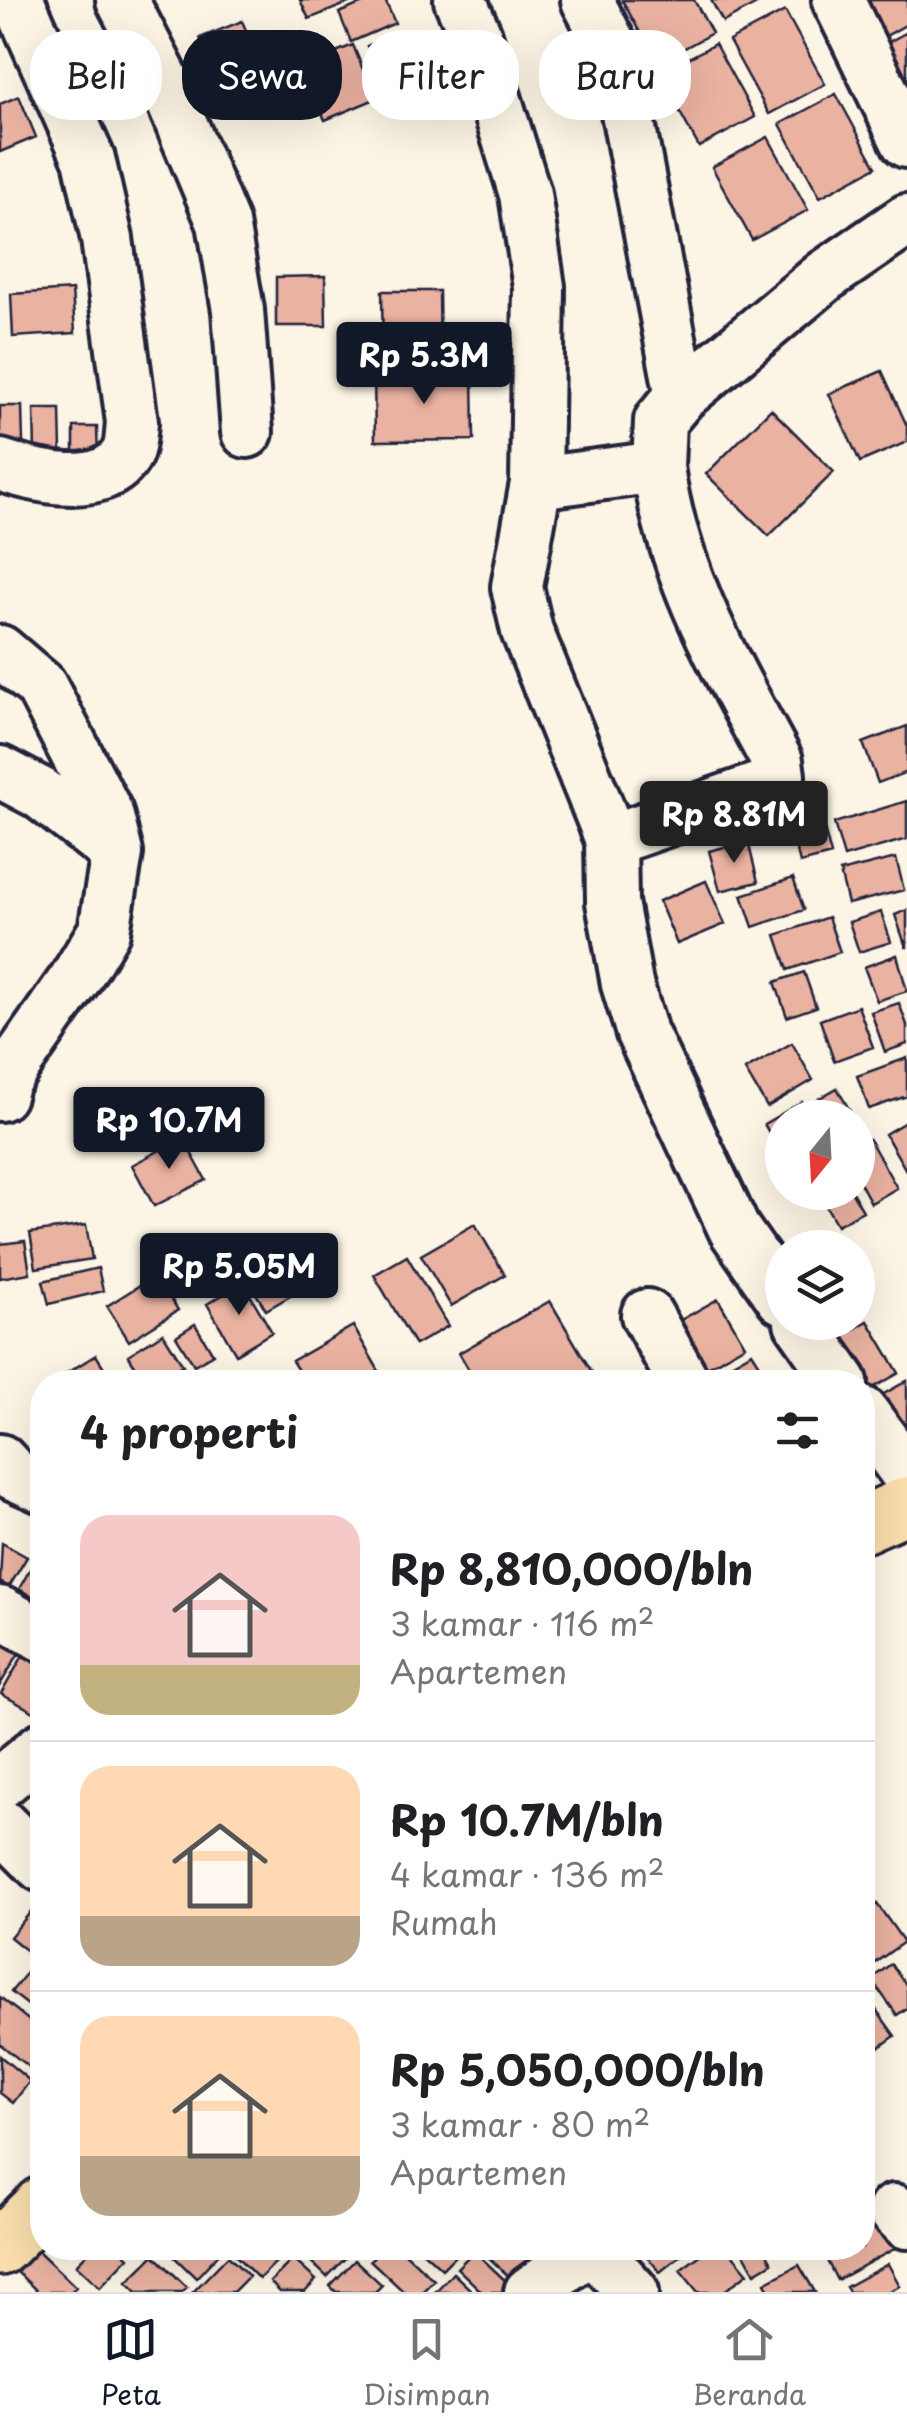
<!DOCTYPE html>
<html lang="id">
<meta charset="utf-8">
<style>
body{margin:0;font-family:"Playpen Sans",sans-serif;background:#f2f2f2;color:#202124;height:100vh;display:flex;flex-direction:column;font-size:38px;white-space:nowrap}
*{box-sizing:border-box;margin:0}
p{font-size:32px;color:#757577}
.icon{flex:none;width:55px;height:55px;fill:none;stroke:currentColor;stroke-width:2;stroke-linecap:round;stroke-linejoin:round}
.map{position:relative;flex:1;overflow:hidden}
.drawer{position:absolute;left:30px;top:1370px;width:845px;height:890px;display:flex;flex-direction:column;background:#fff;border-radius:40px;box-shadow:0 10px 40px #0002}
.drawer>*{flex:none}
.hud{position:absolute;left:30px;top:30px;width:848px;height:90px;display:flex;gap:20px}
.needle{width:65px;rotate:198deg}
.tools{position:absolute;left:765px;top:1100px;display:grid;gap:20px}
.tools a{display:grid;place-items:center;width:110px;height:110px;border-radius:50%;background:#fff;box-shadow:0 10px 40px #0002;font-size:50px}
.price{position:absolute;translate:-50% -85px;padding:0 22px;border-radius:10px;background:#111827;color:#fff;font-size:32px;line-height:65px;filter:drop-shadow(0 2px 5px #0008)}
.price::after{content:'';position:absolute;left:50%;top:60px;width:30px;height:22px;margin-left:-15px;background:inherit;clip-path:polygon(0 0,100% 0,50% 100%)}
.price.on{background:#222;color:#fff}
ul{padding:0;list-style:none}
li{display:flex;align-items:center;gap:30px;height:250px;padding:0 50px}
li+li{border-top:2px solid #e0e0e0}
li span{display:grid;place-items:center;flex:none;width:280px;height:200px;border-radius:30px;color:#555}
li>.icon{margin-inline-start:auto}
span .icon{width:120px;height:120px;fill:#fffc;stroke-width:1}
li b{font-size:42px}
h2{display:flex;justify-content:space-between;align-items:center;height:120px;padding:0 50px;font-size:42px}
.tag{padding:0 35px;border-radius:40px;background:#fff;box-shadow:0 10px 40px #0002;font-size:35px;line-height:90px}
.tag.on{background:#111827;color:#fff}
.dock{display:flex;justify-content:space-around;align-items:center;height:140px;border-top:2px solid #e0e0e0;background:#fff;font-size:28px;color:#757577}
.dock a{display:grid;justify-items:center;gap:5px}
.dock .on{color:#111827}
.map>svg:first-child{display:block}
.building{fill:#eab2a1;stroke:#22223b;stroke-width:2.5}
.lines{fill:none;stroke-linecap:round;stroke-linejoin:round}
.minor-casing{stroke:#22223b;stroke-width:58}
.highway-casing{stroke:#22223b;stroke-width:62}
.minor{stroke:#fcf5e5;stroke-width:50}
.highway{stroke:#f9ddab;stroke-width:55}
</style>
<div class="map">
<svg width="907" height="2292" viewBox="0 0 907 2292">
<rect width="100%" height="100%" fill="#fcf5e5"/>
<filter id="ink" filterUnits="userSpaceOnUse"><feTurbulence type="fractalNoise" baseFrequency=".01" numOctaves="2"/><feDisplacementMap in="SourceGraphic" scale="20" xChannelSelector="R" yChannelSelector="G"/><feConvolveMatrix kernelMatrix="1 2 1 2 8 2 1 2 1" color-interpolation-filters="sRGB"/></filter>
<g filter="url(#ink)">
<path class="building" d="M300 0H356L309 19Z
M370 0H385L395 23 351 42 339 13Z
M622 0H694L712 33 657 63Z
M711 0H764L723 22Z
M855 0H907V24L877 41Z
M785 11 825 84 769 114 729 41Z
M242 21 253 46 211 64 200 38Z
M403 31 422 77 387 92 367 46Z
M907 32V101L878 48Z
M715 44 755 117 699 147 659 74Z
M353 45 375 99 325 120 302 66Z
M836 94 876 167 820 197 780 124Z
M19 96 36 137 0 152V104Z
M768 137 808 210 752 240 712 167Z
M325 276 326 326H276V277Z
M72 290 75 333 13 337 11 294Z
M382 291H439L440 357 383 358Z
M882 371 907 426V442L860 462 829 394Z
M473 373 474 440 375 441 374 374Z
M0 406H22L23 443 0 444Z
M34 409H60L61 452H35Z
M771 409 834 472 769 536 706 474Z
M74 427H97L98 461 74 462Z
M907 726V772L878 783 863 743Z
M907 801V839L844 857 834 823Z
M822 821 831 855 800 863 791 829Z
M748 841 758 882 720 891 709 851Z
M896 858 904 890 848 904 840 872Z
M793 878 804 910 753 927 742 895Z
M706 881 725 924 677 944 659 901Z
M907 910V947H906L895 915Z
M881 912 891 942 859 952 849 922Z
M828 917 840 952 788 970 776 935Z
M897 955 907 991 877 1001 864 967Z
M804 972 816 1007 787 1017 775 982Z
M899 1003 907 1025V1044L885 1052 871 1012Z
M858 1006 873 1047 834 1061 820 1020Z
M792 1043 813 1080 767 1107 745 1070Z
M907 1058V1096L869 1109 857 1076Z
M837 1088 854 1118H829L818 1099Z
M802 1102 811 1118H782V1155L764 1124Z
M907 1121V1172L885 1134Z
M183 1138 206 1180 154 1206 132 1165Z
M869 1139 897 1188 871 1203 858 1179V1145Z
M818 1192H852L863 1211 837 1225Z
M475 1224 505 1275 451 1306 421 1255Z
M86 1225 92 1259 36 1268 30 1233Z
M281 1239 309 1285 266 1310 238 1264Z
M25 1241 30 1273 0 1278V1244Z
M407 1256 448 1326 415 1345 374 1275Z
M98 1268 103 1291 49 1304 43 1281Z
M156 1275 178 1310 129 1341 107 1306Z
M243 1283 272 1332 236 1354 207 1304Z
M718 1299 745 1345 692 1376 665 1329Z
M550 1301 596 1379 590 1382H476L459 1353Z
M868 1321 899 1373 862 1394 831 1342Z
M195 1324 213 1354 194 1365 176 1336Z
M353 1326 379 1371 358 1382H305L292 1361Z
M163 1333 183 1365 154 1382H146L128 1355Z
M752 1352 771 1382H700Z
M96 1355 113 1382H56L54 1381Z
M907 1381V1437L882 1395Z
M2 1543 27 1557 9 1587 0 1582Z
M37 1557 42 1559V1602L19 1589Z
M0 1629 25 1643 0 1685Z
M29 1645 42 1652V1706L38 1714 1 1694Z
M877 1904 904 1942 862 1972V1914Z
M33 1909 42 1916V1963L10 1937Z
M891 1964 907 1986V2008L897 2015 871 1979Z
M33 1965 42 1973V2016L11 1992Z
M862 1990 895 2036 863 2059 862 2058Z
M0 1997 42 2031V2078L0 2044Z
M0 2056 30 2081 13 2103 0 2093Z
M881 2221 896 2248 837 2280 823 2253 832 2248H862V2231Z
M93 2248H119L129 2257 100 2287 76 2265Z
M165 2248H221L223 2249 196 2278Z
M243 2248H290L259 2279 235 2255Z
M308 2248H355L327 2277 302 2253Z
M383 2248H400L434 2280 422 2292H404L370 2260Z
M419 2248H463L442 2269Z
M492 2248H515L534 2266 517 2284 485 2254Z
M640 2248H690L660 2272Z
M710 2248H727L748 2273 723 2292H698L680 2270Z
M741 2248H764L772 2263 755 2273Z
M38 2251 76 2287 71 2292H38L17 2272Z
M474 2251 510 2285 502 2292H482L457 2268Z
M154 2255 187 2287 182 2292H137L127 2282Z
M228 2256 249 2276 233 2292H193Z
M293 2259 316 2280 305 2292H280L270 2282Z
M355 2260 382 2285 375 2292H336L330 2286Z
M888 2264 900 2286 888 2292H849L846 2287Z
M799 2265 815 2292H770L765 2283Z
M453 2273 473 2292H435Z"/>
<g class="lines">
<g class="minor-casing">
<path id="minor" d="M122 0 162 77 223 223 238 310 247 432
M460 0 476 36 525 194 539 287 536 483 517 587 527 631 611 840 612 902 627 984 642 1033 734 1229 782 1298
M587 0 616 55 681 396
M838 0 907 142
M0 465C35 477 105 494 127 453 131 445 131 431 132 422L107 239 89 159 18 0
M536 483 658 467 660 421 681 396 825 276 907 220
M0 651 41 686 107 813 117 853 104 931 75 979 4 1081 0 1095
M0 772 40 793 117 853
M611 840 771 784 779 776 777 761C726 666 673 576 658 467
M647 1315 684 1382
M800 1322 842 1382
M862 1412 907 1474
M0 1460 13 1474 42 1487
M0 1612 42 1635
M0 1783 42 1748
M0 1824 42 1866
M894 2210 907 2223
M593 2248 633 2292
M530 2292 591 2248"/>
</g>
<g class="highway-casing">
<path id="highway" d="M862 1525 907 1505
M0 2247 42 2205"/>
</g>
<use href="#minor" class="minor"/>
<use href="#highway" class="highway"/>
</g>
</g>
</svg>
<div class="tools">
<a><svg class="needle" viewBox="-14 -14 28 28"><path d="M0-13l5 13h-10z" fill="#e53935"/><path d="M0 13l5-13h-10z" fill="#757577"/></svg></a>
<a><svg class="icon" aria-label="layers" viewBox="0 0 24 24"><path d="M12 4l9 5-9 5-9-5zM3 14l9 5 9-5"/></svg></a>
</div>
<b class="price" style="left:424px;top:407px">Rp 5.3M</b>
<b class="price on" style="left:734px;top:866px">Rp 8.81M</b>
<b class="price" style="left:169px;top:1172px">Rp 10.7M</b>
<b class="price" style="left:239px;top:1318px">Rp 5.05M</b>
<div class="hud">
<a class="tag">Beli</a>
<a class="tag on">Sewa</a>
<a class="tag">Filter</a>
<a class="tag">Baru</a>
</div>
<section class="drawer">
<h2>4 properti<svg class="icon" aria-label="filters" viewBox="0 0 24 24"><path d="M4 7h16M4 17h16"/><circle cx="9" cy="7" r="2"/><circle cx="15" cy="17" r="2"/></svg></h2>
<ul>
<li><span style="background:linear-gradient(#f6c9c9 75%,#c2b280 0)"><svg class="icon" aria-label="home" viewBox="0 0 24 24"><path d="M3 11l9-7 9 7M6 9v11h12V9"/></svg></span><div><b>Rp 8,810,000/bln</b><p>3 kamar · 116 m²</p><p>Apartemen</p></div></li>
<li><span style="background:linear-gradient(#ffd9b3 75%,#b9a48a 0)"><svg class="icon" aria-label="home" viewBox="0 0 24 24"><path d="M3 11l9-7 9 7M6 9v11h12V9"/></svg></span><div><b>Rp 10.7M/bln</b><p>4 kamar · 136 m²</p><p>Rumah</p></div></li>
<li><span style="background:linear-gradient(#ffd9b3 70%,#b9a48a 0)"><svg class="icon" aria-label="home" viewBox="0 0 24 24"><path d="M3 11l9-7 9 7M6 9v11h12V9"/></svg></span><div><b>Rp 5,050,000/bln</b><p>3 kamar · 80 m²</p><p>Apartemen</p></div></li>
</ul>
</section>
</div>
<nav class="dock">
<a class="on"><svg class="icon" aria-label="map" viewBox="0 0 24 24"><path d="M3 6l6-2 6 2 6-2v14l-6 2-6-2-6 2zM9 4v14M15 6v14"/></svg>Peta</a>
<a><svg class="icon" aria-label="saved" viewBox="0 0 24 24"><path d="M7 4h10v16l-5-4-5 4z"/></svg>Disimpan</a>
<a><svg class="icon" aria-label="home" viewBox="0 0 24 24"><path d="M3 11l9-7 9 7M6 9v11h12V9"/></svg>Beranda</a>
</nav>
